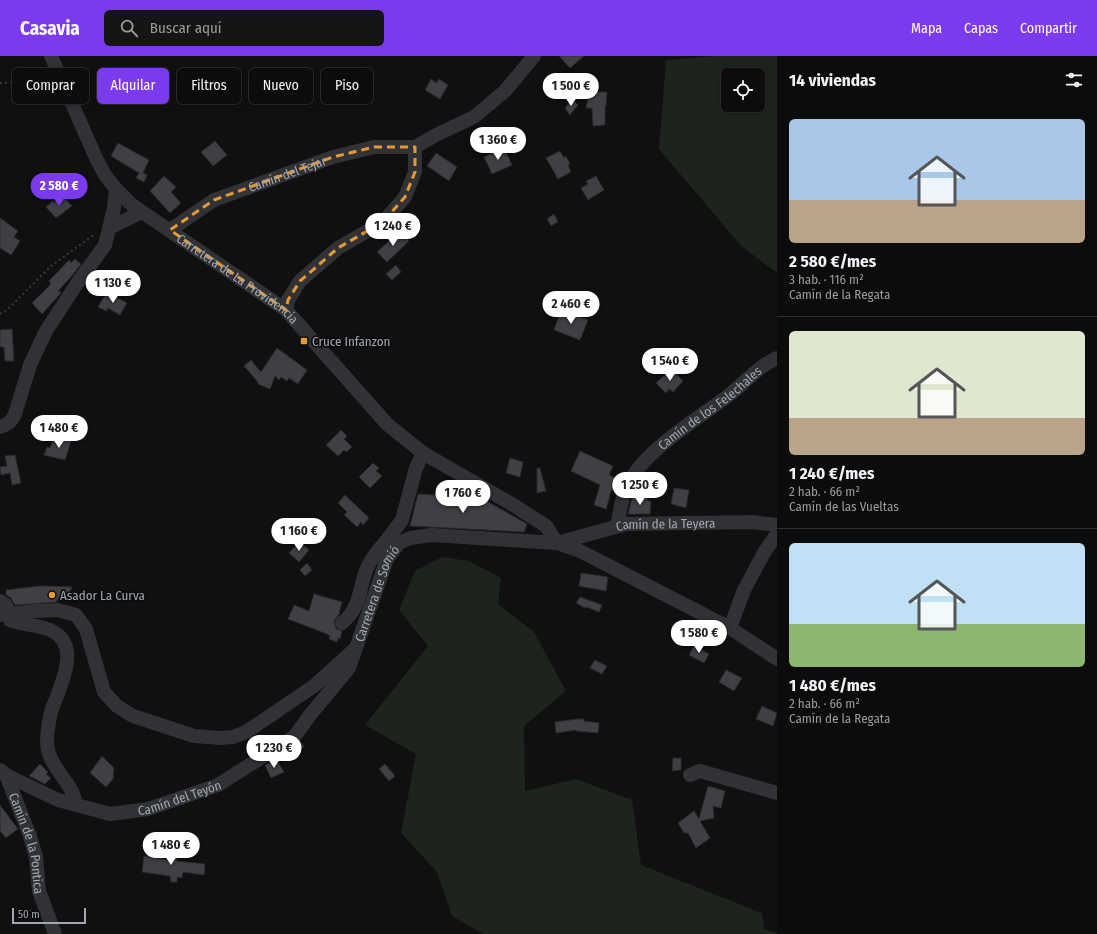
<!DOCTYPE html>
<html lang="es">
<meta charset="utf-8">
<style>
body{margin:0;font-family:"Fira Sans Condensed",sans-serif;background:#151516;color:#f1f3f6;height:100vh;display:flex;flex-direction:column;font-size:15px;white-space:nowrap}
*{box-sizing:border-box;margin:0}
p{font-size:13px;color:#9a9b9d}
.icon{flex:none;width:22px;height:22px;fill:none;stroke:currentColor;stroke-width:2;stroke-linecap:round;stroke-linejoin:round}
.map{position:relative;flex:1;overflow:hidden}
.side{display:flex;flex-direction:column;background:#0c0c0d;width:320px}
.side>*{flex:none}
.banner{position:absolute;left:12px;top:12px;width:380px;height:36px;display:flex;gap:8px}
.fabs{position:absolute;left:721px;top:12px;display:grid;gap:8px}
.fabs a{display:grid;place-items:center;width:44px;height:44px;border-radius:6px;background:#0c0c0d;box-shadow:0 2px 10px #0003,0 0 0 1px #2c2c2e;font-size:20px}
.scale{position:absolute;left:12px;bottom:10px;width:74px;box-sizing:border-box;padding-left:4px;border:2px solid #a2a8b1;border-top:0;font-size:11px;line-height:14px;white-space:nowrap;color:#a2a8b1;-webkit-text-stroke:3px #0b0b0c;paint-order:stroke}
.price{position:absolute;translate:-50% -34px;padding:0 9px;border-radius:14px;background:#fff;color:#222;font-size:13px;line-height:26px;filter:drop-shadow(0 1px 2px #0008)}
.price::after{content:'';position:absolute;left:50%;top:24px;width:12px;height:9px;margin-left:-6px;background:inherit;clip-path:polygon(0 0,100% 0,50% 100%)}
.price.current{background:#7c3aed;color:#fff}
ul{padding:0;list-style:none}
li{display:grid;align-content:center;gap:8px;height:212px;padding:0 12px}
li+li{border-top:1px solid #2c2c2e}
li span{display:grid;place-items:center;height:124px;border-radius:6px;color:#555}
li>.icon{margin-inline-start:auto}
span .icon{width:72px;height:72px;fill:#fffc;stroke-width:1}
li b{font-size:17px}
h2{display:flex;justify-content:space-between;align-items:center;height:48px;padding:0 12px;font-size:17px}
.tag{padding:0 14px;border-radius:6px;background:#0c0c0d;box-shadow:0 2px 10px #0003,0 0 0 1px #2c2c2e;font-size:14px;line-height:36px}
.tag.current{background:#7c3aed;color:#fff}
header{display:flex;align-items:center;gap:24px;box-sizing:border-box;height:56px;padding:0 20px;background:#7c3aed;color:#fff}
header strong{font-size:19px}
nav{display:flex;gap:22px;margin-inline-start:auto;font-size:14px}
.search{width:280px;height:36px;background:#151516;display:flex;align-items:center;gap:10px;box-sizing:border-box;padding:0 14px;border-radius:6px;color:#9a9b9d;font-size:15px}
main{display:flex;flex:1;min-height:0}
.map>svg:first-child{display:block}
.green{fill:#1d231d;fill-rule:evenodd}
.building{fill:#3f4044;stroke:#2a2a2d}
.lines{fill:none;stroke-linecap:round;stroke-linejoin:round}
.path{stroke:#37393d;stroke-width:2;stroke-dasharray:2 3;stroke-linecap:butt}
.minor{stroke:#313236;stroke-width:14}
.marked{fill:none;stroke:#e49935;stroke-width:3;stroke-dasharray:8 5;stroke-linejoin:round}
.poi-dot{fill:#e49935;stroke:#0b0b0c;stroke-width:1.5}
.labels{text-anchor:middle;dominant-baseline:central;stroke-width:3.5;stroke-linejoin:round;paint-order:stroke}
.street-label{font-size:13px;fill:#a2a8b1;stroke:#0b0b0c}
.poi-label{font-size:13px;fill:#a2a8b1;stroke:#0b0b0c;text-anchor:start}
</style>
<header>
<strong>Casavia</strong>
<div class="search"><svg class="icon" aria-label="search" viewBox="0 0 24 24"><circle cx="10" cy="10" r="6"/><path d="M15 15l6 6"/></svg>Buscar aquí</div>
<nav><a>Mapa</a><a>Capas</a><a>Compartir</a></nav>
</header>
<main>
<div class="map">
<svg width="777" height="878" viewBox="0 0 777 878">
<rect width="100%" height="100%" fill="#101011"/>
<path class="green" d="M715 0H777V217L741 190 659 93 666 4ZM728 19H758V49H728Z
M442 501 469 505 501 522 498 548 534 576 566 635 524 670 525 735 576 723 632 744 641 809 762 857 764 873 777 877V878H483L452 860 437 816 401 777 416 698 365 669 428 590 399 554 415 515Z"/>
<path class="building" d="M559 0H584L570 12Z
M431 23 436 27 439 23 448 29 440 43 425 34Z
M589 36H607L606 50H605V69L593 70 592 52H586Z
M572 43 578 49 570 59 565 52Z
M215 85 227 99 213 110 201 96Z
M118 87 149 104 143 117 147 119 144 126 136 122 139 117 111 100Z
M504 92 512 109 492 118 484 101Z
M560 95 564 102 566 100 570 108 568 109 571 116 558 123 546 102Z
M436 97 457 111 449 125 427 110Z
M164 120 176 131 171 136 181 147 170 157 150 135Z
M596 120 604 134 588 144 581 132 588 128 586 125Z
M63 140 72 150 56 162 46 151 53 145 54 147Z
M554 158 558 166 551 170 547 163Z
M0 162 18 175 14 181 20 185 11 199 0 192Z
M400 175 409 185 387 206 377 196Z
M75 203 81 208 71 221 58 235 61 236 60 238 42 258 32 247 51 228 49 225 69 204 71 207Z
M396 209 401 216 392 224 386 218Z
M107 236 127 247 120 259 108 252 106 255 98 251Z
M561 254 588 264 580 284 554 274Z
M12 273 14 305H5L4 291H0V274Z
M277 292 307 314 298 328 289 322 287 325 281 321 279 324 275 320 270 333 258 328V326L244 310 251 304 261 316Z
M671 313 683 325 673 336 669 333 666 337 656 327Z
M341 374 347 380 344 383 352 391 346 396 344 394 338 400 326 389Z
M58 380 71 385 65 404 44 399 47 391 50 392 53 384 56 385Z
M580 395 613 410 609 419 617 423 609 440H610L606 453 594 449 600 429 571 415Z
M15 399 21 427 12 429 10 417 1 419 0 411 7 410 5 400Z
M510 402 523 406 520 421 506 417Z
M373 407 379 412 376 415 382 420 370 432 359 421Z
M537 412H540L546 435 537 437Z
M674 432 689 434 686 452 671 448Z
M469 435 527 468 524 476 410 470 418 438 469 441Z
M633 438 640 439 641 442H647L648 445H651L650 458H628Z
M345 439 369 462 363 469 361 466 357 471 344 459 347 456 338 447Z
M321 467 327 472 321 479 316 474Z
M299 486 309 494 299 506 289 497Z
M307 507 312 514 305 520 300 514Z
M581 517 608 521 606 535 579 530Z
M40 530 72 531 67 544H56L57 546 15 549 11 542 6 539V534Z
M314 538 342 546 339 558 334 565 336 573 342 575 340 583 338 582 337 586 329 583 330 580 327 578 288 563 294 549 309 555Z
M580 541 602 549 599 556 586 551 585 552 576 547Z
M694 590 709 598 704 607 689 599Z
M595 604 607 610 602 618 590 612Z
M726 614 742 622 734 635 719 626Z
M762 650 777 657 773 670 756 663Z
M577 663H584V665L599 667 598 677 576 675V674L556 677 555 666Z
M301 686 304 691 282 702 281 699Z
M102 700 114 712 113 723 106 731 90 717Z
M673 702H681V714L672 715Z
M276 703 284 716 271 722 265 709Z
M40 708 48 716 46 718 51 722 45 728 29 720Z
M385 708 395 720 389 725 379 713Z
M708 730 725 735 721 752 713 750 714 762 700 765 710 782 696 792 688 777H684L678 767 694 755 699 763Z
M0 749 18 773 6 782 0 775Z
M168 789H177V805L205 808 204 819 183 816 182 822 177 821V826H171L170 820 142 816 144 800 169 804Z"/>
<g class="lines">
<path class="path" d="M0 27 31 26 44 31 56 42
M0 258 7 254 51 210 95 178"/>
<g class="minor">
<path id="s1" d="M51 0 96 102 105 119 116 133 132 149 286 254 387 368 423 397 510 447 546 470 557 487"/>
<path d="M109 172 142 156"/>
<path id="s2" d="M170 174 214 144 333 101 374 91H415"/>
<path d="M286 254 288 244 300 225 338 192 383 166 405 141 415 116V91L436 79 474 61 505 35 534 0"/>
<path d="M0 371C8 369 12 365 15 358L30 309 46 275 78 226 105 189 114 152 116 133"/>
<path id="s3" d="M617 470C620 458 621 443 626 432 643 394 697 364 729 339 745 327 758 310 777 302"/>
<path d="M398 486 390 480 402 464 416 412 423 397"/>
<path id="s4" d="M557 487 626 468 752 466 777 469"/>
<path d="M0 545 6 549 10 564C24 570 41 568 54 576 82 592 58 634 51 656 49 665 47 677 47 686 47 705 63 719 71 734 74 738 75 744 76 749"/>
<path id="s5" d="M0 559 36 555 58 554 76 559 86 573 104 636 117 650 133 660 194 680 221 682 233 681 246 676 314 630 356 592 387 503 399 487 410 482 432 479 557 487 580 495 730 572 777 603"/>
<path d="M342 567C363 550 358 529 369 508 374 498 383 489 390 480"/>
<path d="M730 572 744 534 765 495 777 478"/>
<path id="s6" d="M0 714 6 719 58 744 110 758 148 753 218 729 295 680 310 659 349 612 355 595"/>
<path id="s7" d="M6 719 30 780 36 801 39 835 55 878"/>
<path d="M690 719 700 715 777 737"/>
</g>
</g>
<path class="marked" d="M374 91H415V116L405 141 383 166 338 192 300 225 288 244 286 254 170 174 214 144 333 101Z"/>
<g class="poi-dot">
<rect x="300" y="281" width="8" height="8" rx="2"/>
<circle cx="52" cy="539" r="4"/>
</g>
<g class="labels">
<g class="street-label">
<text stroke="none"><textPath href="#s2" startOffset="131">Camín del Tejar</textPath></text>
<text stroke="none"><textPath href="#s1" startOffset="300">Carretera de La Providencia</textPath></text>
<text stroke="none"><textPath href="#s3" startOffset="156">Camín de los Felechales</textPath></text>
<text stroke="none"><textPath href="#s4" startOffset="111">Camín de la Teyera</textPath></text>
<text stroke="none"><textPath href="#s5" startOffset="512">Carretera de Somió</textPath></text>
<text stroke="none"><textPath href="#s6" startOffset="191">Camín del Teyón</textPath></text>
<text stroke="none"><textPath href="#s7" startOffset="72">Camín de la Pontica</textPath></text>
</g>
<g class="poi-label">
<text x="312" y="285">Cruce Infanzon</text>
<text x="60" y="539">Asador La Curva</text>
</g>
</g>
</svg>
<div class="fabs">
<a><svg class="icon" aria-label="locate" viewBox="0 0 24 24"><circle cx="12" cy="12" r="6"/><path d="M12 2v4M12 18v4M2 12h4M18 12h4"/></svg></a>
</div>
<div class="scale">50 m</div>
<b class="price" style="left:571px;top:51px">1 500 €</b>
<b class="price" style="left:498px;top:105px">1 360 €</b>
<b class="price current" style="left:59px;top:151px">2 580 €</b>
<b class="price" style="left:393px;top:191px">1 240 €</b>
<b class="price" style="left:113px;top:248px">1 130 €</b>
<b class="price" style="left:571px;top:269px">2 460 €</b>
<b class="price" style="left:670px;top:326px">1 540 €</b>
<b class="price" style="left:59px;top:393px">1 480 €</b>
<b class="price" style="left:640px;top:450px">1 250 €</b>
<b class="price" style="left:463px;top:458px">1 760 €</b>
<b class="price" style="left:299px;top:496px">1 160 €</b>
<b class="price" style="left:699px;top:598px">1 580 €</b>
<b class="price" style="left:274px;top:713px">1 230 €</b>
<b class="price" style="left:171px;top:810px">1 480 €</b>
<div class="banner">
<a class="tag">Comprar</a>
<a class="tag current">Alquilar</a>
<a class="tag">Filtros</a>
<a class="tag">Nuevo</a>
<a class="tag">Piso</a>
</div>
</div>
<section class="side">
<h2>14 viviendas<svg class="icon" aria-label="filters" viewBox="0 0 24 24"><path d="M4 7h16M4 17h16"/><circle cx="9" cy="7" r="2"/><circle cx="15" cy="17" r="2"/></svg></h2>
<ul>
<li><span style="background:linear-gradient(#a9c7e8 65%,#b9a48a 0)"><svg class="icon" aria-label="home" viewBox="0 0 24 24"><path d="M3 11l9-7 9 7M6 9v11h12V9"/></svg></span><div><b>2 580 €/mes</b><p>3 hab. · 116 m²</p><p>Camín de la Regata</p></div></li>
<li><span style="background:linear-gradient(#dfe7d0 70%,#b9a48a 0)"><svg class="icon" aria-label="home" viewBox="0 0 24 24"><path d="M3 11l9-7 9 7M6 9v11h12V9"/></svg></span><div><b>1 240 €/mes</b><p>2 hab. · 66 m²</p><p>Camín de las Vueltas</p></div></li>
<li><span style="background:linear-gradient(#bfe0f5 65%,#8fb573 0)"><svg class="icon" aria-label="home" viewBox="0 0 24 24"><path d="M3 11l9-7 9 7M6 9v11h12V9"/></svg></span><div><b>1 480 €/mes</b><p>2 hab. · 66 m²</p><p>Camín de la Regata</p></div></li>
</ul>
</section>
</main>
